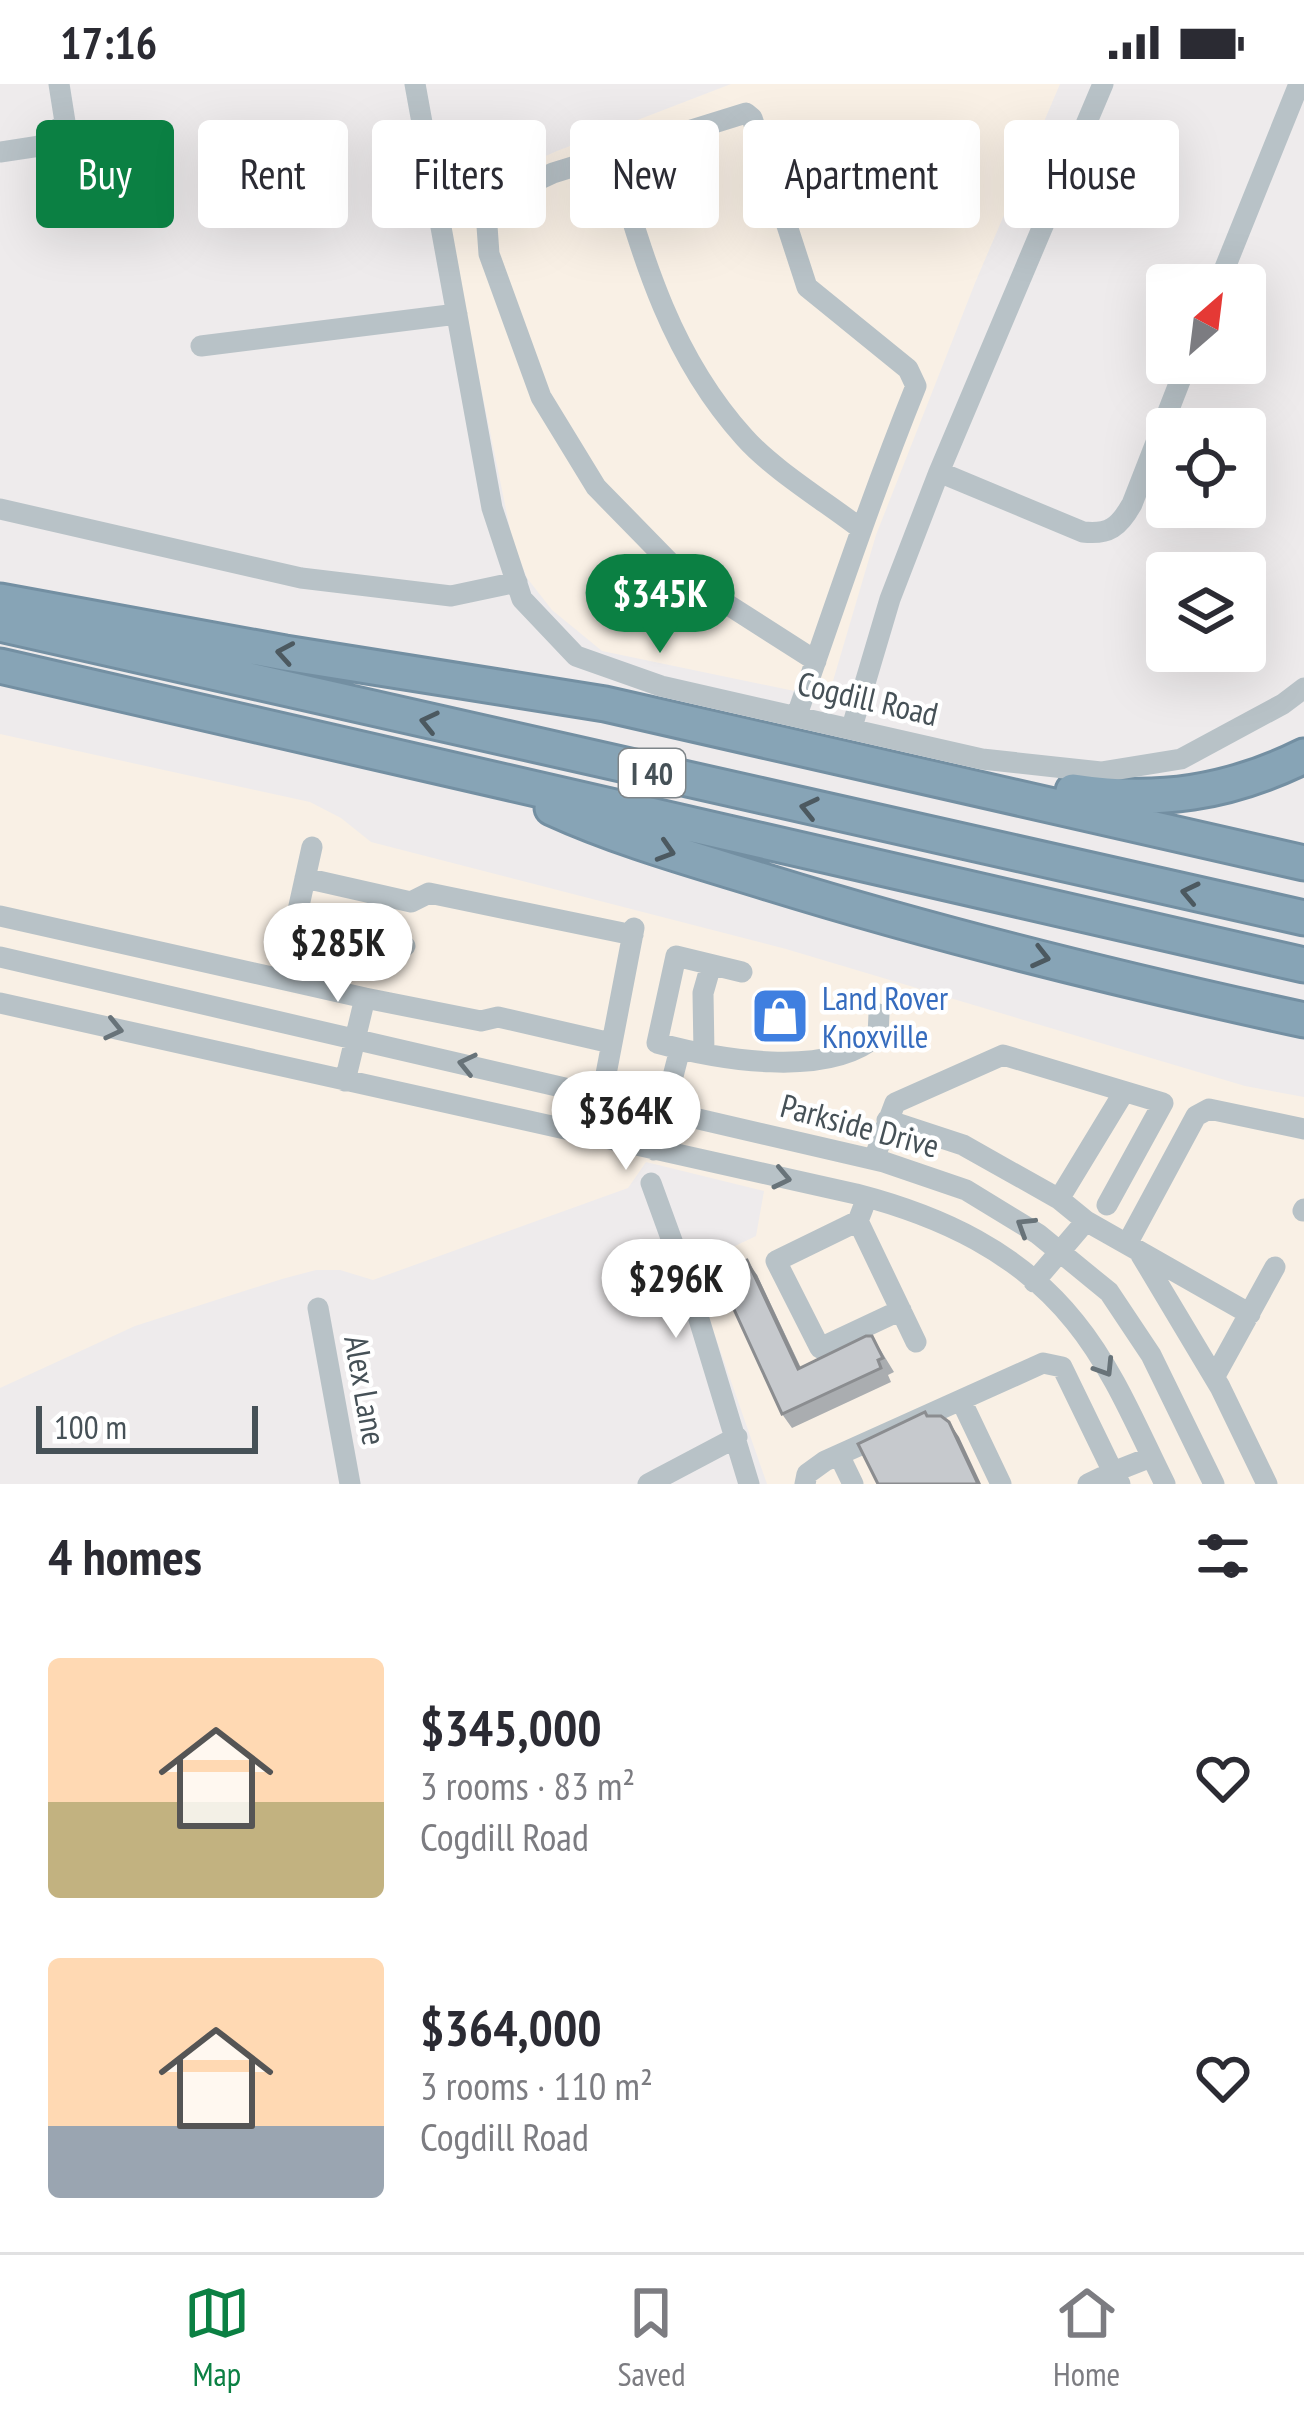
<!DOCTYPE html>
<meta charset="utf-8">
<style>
body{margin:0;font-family:"PT Sans Narrow",sans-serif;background:#f2f2f3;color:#2b2b33;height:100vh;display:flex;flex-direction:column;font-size:45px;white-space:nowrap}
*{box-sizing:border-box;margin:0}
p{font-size:39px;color:#7c7c81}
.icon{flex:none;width:66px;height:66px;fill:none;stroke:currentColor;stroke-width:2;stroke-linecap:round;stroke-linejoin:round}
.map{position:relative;height:1400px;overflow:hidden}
.sheet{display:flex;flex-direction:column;background:#fff;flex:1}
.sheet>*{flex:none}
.guide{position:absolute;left:36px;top:36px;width:1233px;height:108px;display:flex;gap:24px}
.needle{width:78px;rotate:28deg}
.fabs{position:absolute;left:1146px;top:180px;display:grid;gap:24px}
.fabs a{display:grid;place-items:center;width:120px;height:120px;border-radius:12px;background:#fff;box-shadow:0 12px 48px #0002;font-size:60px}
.scale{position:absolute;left:36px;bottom:30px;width:222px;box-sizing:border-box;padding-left:12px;border:6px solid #465157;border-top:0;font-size:33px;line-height:42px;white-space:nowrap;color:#465157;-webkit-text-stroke:9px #fff;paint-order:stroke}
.price{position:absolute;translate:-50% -102px;padding:0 27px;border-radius:42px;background:#fff;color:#222;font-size:39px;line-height:78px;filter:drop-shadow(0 3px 6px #0008)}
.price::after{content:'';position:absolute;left:50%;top:72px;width:36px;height:27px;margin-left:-18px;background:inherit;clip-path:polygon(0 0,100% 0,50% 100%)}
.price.current{background:#0b8043;color:#fff}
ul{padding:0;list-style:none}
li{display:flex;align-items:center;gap:36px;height:300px;padding:0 48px}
li span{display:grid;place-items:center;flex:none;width:336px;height:240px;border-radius:12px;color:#555}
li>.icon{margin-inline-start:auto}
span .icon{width:144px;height:144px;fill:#fffc;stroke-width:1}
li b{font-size:51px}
h2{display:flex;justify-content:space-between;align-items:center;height:144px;padding:0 48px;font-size:51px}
.chip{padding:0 42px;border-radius:12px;background:#fff;box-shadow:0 12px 48px #0002;font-size:42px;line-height:108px}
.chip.current{background:#0b8043;color:#fff}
.status{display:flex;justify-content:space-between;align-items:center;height:84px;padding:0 60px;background:#fff;direction:ltr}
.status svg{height:33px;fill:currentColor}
.dock{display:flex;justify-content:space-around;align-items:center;height:168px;border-top:3px solid #e1e1e2;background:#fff;font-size:33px;color:#7c7c81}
.dock a{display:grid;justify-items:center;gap:6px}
.dock .current{color:#0b8043}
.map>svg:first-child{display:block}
.commercial{fill:#f9f0e5}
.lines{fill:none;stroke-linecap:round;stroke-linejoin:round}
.highway-casing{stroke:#738fa2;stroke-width:39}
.minor{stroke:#b8c2c7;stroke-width:21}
.highway{stroke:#87a4b6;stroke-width:33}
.wall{fill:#aaadb0}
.shaded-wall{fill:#8b8d90}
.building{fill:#c6c9cd;stroke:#8b8d90;stroke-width:3}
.oneway{stroke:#4c5960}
.oneway2{stroke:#687379}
.labels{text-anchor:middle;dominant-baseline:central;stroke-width:9;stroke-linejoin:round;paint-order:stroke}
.shield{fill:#fff;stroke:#7e8589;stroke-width:3}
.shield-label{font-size:30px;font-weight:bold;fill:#465157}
.street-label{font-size:33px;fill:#465157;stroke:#fff}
.shop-label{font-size:33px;fill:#366cbe;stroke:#fff;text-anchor:start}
</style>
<div class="status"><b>17:16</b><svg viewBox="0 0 49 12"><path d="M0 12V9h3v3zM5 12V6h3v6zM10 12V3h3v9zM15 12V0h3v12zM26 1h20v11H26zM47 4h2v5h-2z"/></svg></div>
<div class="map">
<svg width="1304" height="1400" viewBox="0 0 1304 1400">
<rect width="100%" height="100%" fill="#eeebec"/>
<path class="commercial" d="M731 0H1060L975 199 876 451 828 614 602 567 552 526 527 494 512 455 443 117 557 67Z
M0 650 310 718 341 734 371 758 786 865 1245 1002 1304 1013V1400H767L691 1183 756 1152 764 1107 646 1078 628 1104 373 1196 340 1186H316L282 1195 135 1242 0 1304Z"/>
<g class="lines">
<g class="highway-casing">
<path id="highway" d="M0 517 285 569 605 620 1304 779
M0 540 1304 834
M0 582 1304 881
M1073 707C1157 720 1229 709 1304 672
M552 724C622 756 696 776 770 799 945 853 1125 897 1304 936"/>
</g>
<path class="minor" d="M415 0 492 424 522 515 576 572 661 602 982 675 1101 688 1181 675 1283 620 1304 604
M0 68 40 62 65 38 59 0
M613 71C643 174 670 271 744 353 772 385 826 418 861 445
M1218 201 1299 0
M201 262 457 230
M939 388 1103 0
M0 425 301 494 451 512 517 498
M797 631C835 521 872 411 916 302L908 285 807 203 752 34 746 29 553 89 493 117 487 142 489 170 541 313 596 403 683 492 816 577
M852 643 890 515 939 388 1083 448C1109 451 1119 443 1132 420L1187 279
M305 794 411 818 429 809 633 851
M0 832 365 914 345 997
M295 837 405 862
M0 873 884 1078 966 1106 1038 1150 1109 1208 1151 1271 1214 1400
M742 888 676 872 657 959C716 975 828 996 878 951L879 930
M283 894 312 763
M365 914 481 937 498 933 611 959
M0 919 856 1110C941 1132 1019 1168 1075 1238 1114 1286 1138 1346 1165 1400
M704 969 703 909 711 881
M602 1011 634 844
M887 1036 963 1061 1059 1115 1086 1137 1250 1230
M654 1066 680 965
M874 1075 895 1019 1003 971 1163 1019 1107 1121
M651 1099 691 1209 749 1400
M1059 1115 1124 1008
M863 1124 858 1137 916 1258
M1303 1127 1304 1125
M858 1137 776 1177 820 1264 901 1226
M1127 1160 1196 1032 1209 1025 1304 1045
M1141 1171 1220 1303 1267 1400
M1034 1198 1086 1137
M318 1224 350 1400
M1215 1292 1275 1183
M961 1316 1001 1400
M839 1371 853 1400
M648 1400 737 1353
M805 1400 807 1390 825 1377 1043 1279 1062 1283 1113 1388 1151 1373
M1088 1400 1113 1388 1120 1400"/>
<use href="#highway" class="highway"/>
</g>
<path class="wall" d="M741 1178 757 1191 801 1284 872 1252 894 1288 888 1291 891 1298 792 1344 782 1330Z"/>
<path class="shaded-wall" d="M747 1176 757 1191 808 1300 798 1285Z
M949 1338 959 1353 981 1400H978Z"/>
<path class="building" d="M738 1173 741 1178 747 1176 798 1285 866 1252H872L883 1274 878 1276 881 1284 782 1330 715 1184Z
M925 1328 927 1332H941L949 1338 978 1400H878L858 1360Z"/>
<defs><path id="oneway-chevron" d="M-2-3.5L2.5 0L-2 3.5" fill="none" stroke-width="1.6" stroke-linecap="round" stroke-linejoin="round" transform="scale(3)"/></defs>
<g class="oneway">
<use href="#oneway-chevron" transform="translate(285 569) rotate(-170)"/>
<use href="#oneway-chevron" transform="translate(429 638) rotate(-167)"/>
<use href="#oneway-chevron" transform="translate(809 724) rotate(-167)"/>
<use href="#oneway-chevron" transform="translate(666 767) rotate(17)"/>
<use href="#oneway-chevron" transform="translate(1190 809) rotate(-168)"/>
<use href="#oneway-chevron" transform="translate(1041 873) rotate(14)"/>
</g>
<g class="oneway2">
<use href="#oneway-chevron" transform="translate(114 945) rotate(13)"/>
<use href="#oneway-chevron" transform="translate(467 980) rotate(-167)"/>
<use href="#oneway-chevron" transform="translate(782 1094) rotate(12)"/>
<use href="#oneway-chevron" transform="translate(1025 1142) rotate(-148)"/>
<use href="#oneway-chevron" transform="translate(1105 1284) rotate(58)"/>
</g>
<defs>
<g id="shop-square" transform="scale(3)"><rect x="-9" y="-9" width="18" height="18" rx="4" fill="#3f7fe0" stroke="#fff"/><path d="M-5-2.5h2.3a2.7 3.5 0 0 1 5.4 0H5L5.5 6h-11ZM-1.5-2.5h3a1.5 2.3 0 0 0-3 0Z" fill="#fff"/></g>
</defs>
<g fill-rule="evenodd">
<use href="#shop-square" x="780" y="932"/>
</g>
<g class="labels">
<rect class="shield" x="619" y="665" width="66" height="48" rx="9"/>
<g class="shield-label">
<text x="652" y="689">I 40</text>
</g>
<g class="street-label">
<text transform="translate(868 614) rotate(13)">Cogdill Road</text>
<text transform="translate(860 1041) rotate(15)">Parkside Drive</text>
<text transform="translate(366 1306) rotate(80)">Alex Lane</text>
</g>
<g class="shop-label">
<text x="822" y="913">Land Rover<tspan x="822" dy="38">Knoxville</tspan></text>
</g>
</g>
</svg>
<div class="fabs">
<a><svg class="needle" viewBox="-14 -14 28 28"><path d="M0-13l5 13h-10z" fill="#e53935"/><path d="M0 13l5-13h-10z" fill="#7c7c81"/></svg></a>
<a><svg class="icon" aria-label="locate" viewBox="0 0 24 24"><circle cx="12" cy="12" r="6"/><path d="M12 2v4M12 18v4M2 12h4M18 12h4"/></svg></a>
<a><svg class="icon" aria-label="layers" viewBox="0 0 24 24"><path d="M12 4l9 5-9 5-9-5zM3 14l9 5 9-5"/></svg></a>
</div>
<div class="scale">100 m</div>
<b class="price current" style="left:660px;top:572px">$345K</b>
<b class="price" style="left:338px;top:921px">$285K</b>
<b class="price" style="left:626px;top:1089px">$364K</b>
<b class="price" style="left:676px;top:1257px">$296K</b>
<div class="guide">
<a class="chip current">Buy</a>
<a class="chip">Rent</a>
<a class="chip">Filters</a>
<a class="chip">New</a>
<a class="chip">Apartment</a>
<a class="chip">House</a>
</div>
</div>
<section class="sheet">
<h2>4 homes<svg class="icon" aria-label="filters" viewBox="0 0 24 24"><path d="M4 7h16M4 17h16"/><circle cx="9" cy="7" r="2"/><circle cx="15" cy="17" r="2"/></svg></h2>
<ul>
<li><span style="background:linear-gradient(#ffd9b3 60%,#c2b280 0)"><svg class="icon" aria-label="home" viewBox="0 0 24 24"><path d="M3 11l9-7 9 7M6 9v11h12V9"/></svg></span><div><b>$345,000</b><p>3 rooms · 83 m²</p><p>Cogdill Road</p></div><svg class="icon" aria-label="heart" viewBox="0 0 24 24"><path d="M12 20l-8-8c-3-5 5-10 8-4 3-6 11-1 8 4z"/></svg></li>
<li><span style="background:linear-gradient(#ffd9b3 70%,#9aa5b1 0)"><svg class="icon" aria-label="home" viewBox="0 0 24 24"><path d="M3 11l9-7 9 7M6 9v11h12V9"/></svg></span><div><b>$364,000</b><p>3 rooms · 110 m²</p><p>Cogdill Road</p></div><svg class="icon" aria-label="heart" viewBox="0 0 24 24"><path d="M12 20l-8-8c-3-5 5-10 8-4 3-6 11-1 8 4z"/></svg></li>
</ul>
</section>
<nav class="dock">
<a class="current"><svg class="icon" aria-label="map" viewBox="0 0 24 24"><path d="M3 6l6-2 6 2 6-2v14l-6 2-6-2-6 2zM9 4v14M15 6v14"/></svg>Map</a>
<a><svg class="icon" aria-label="saved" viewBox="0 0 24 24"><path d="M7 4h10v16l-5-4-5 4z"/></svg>Saved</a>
<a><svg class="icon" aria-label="home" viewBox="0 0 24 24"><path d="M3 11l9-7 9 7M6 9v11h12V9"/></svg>Home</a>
</nav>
